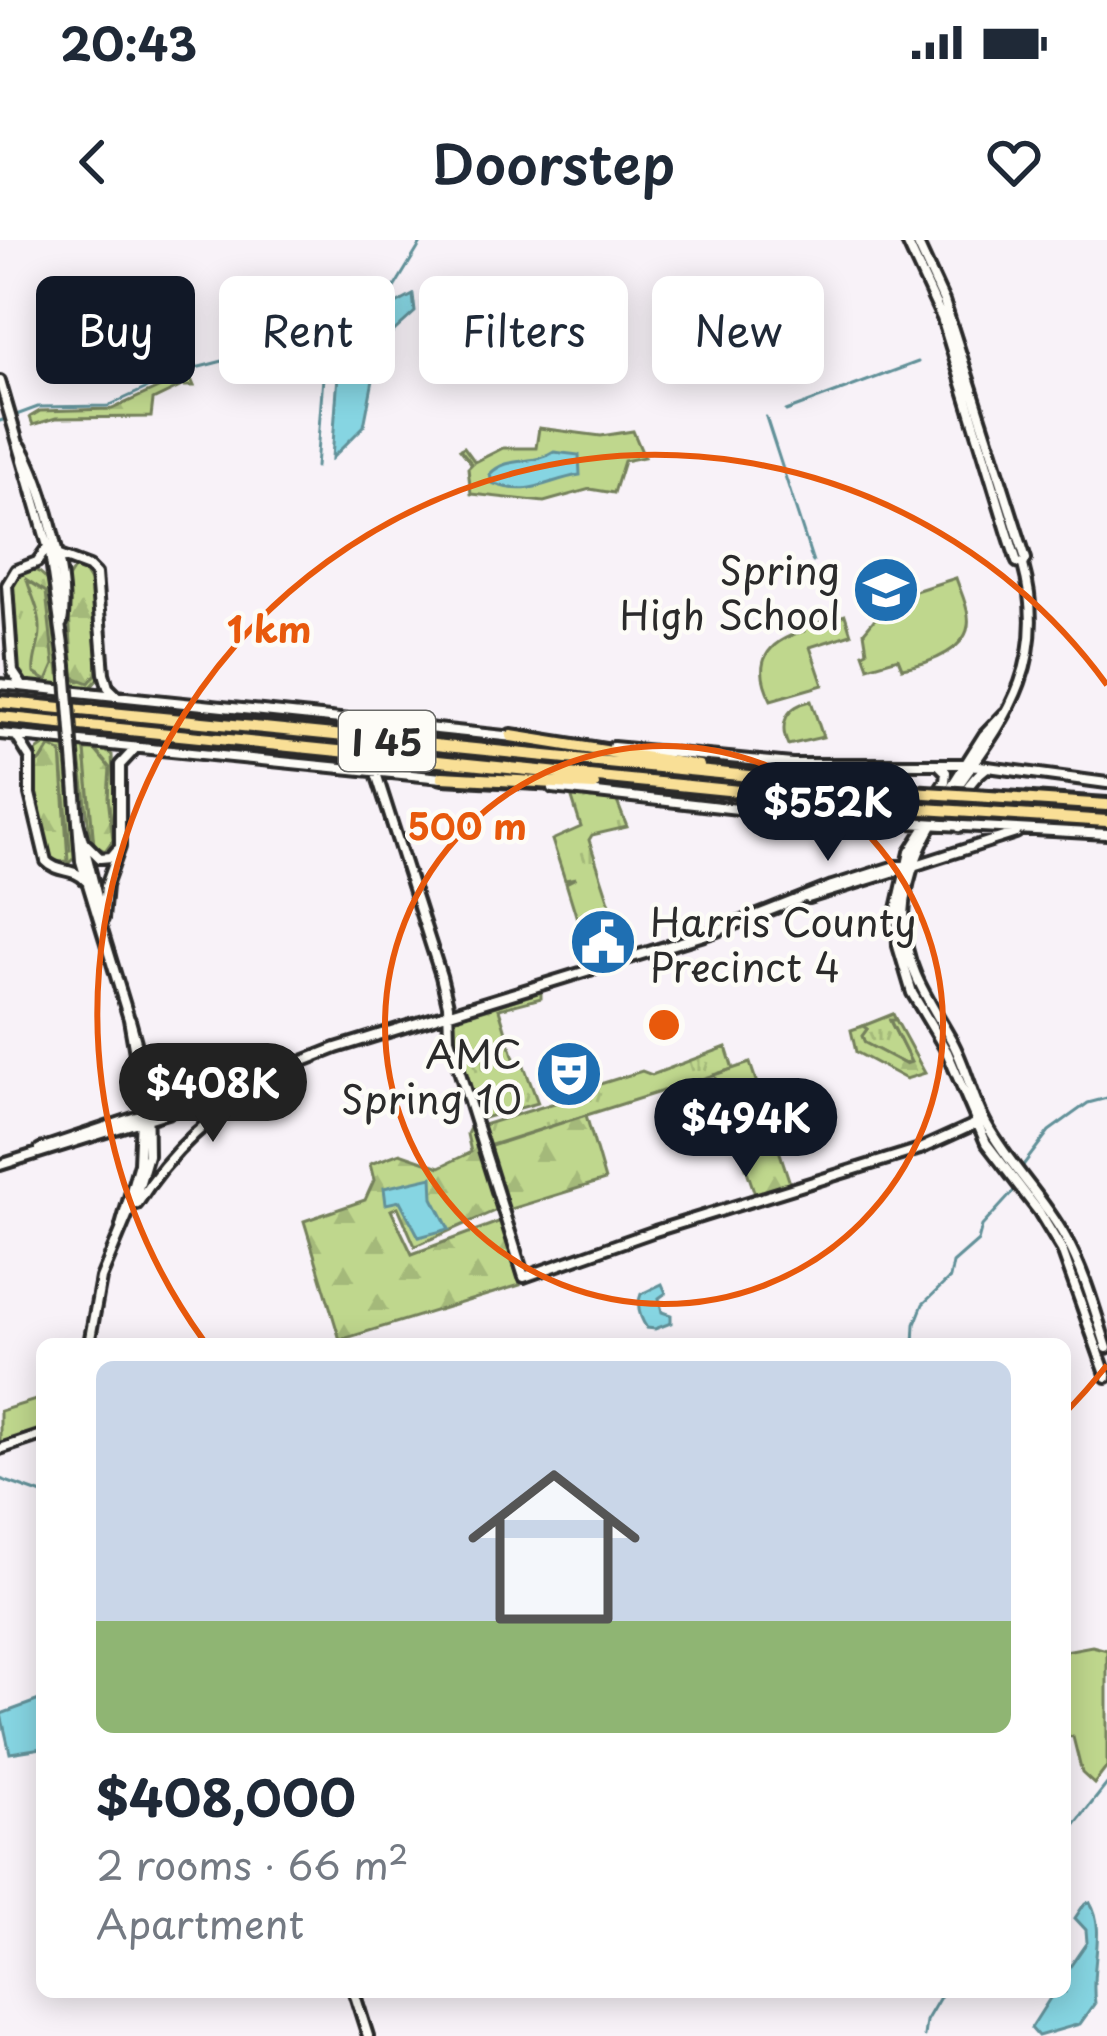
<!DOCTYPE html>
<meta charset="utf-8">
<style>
body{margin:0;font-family:"Playpen Sans",sans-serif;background:#f2f2f3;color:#1f2937;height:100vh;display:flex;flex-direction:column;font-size:45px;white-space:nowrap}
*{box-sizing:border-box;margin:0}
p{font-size:39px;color:#747a83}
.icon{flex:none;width:66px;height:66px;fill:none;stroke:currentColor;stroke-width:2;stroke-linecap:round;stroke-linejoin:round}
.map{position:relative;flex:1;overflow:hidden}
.panel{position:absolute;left:36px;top:1098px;width:1035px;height:660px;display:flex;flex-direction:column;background:#fff;border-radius:18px;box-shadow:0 6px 30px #0003}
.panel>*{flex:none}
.hud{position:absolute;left:36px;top:36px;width:1035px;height:108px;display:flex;gap:24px}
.price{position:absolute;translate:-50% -102px;padding:0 27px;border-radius:42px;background:#111827;color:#fff;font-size:39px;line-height:78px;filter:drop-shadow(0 3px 6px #0008)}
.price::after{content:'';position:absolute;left:50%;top:72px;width:36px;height:27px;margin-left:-18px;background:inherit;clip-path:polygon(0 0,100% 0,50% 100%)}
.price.current{background:#222;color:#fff}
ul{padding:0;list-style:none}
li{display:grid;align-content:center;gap:24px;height:636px;padding:0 60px}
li+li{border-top:3px solid #e0e1e3}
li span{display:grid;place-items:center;height:372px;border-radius:18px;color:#555}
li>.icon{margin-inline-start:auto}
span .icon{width:216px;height:216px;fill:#fffc;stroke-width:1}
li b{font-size:51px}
.tag{padding:0 42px;border-radius:18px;background:#fff;box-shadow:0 6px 30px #0003;font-size:42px;line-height:108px}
.tag.current{background:#111827;color:#fff}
.status{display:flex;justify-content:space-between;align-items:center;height:84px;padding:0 60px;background:#fff;direction:ltr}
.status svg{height:33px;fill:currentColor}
header{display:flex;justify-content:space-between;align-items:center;height:156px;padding:0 60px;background:#fff;font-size:54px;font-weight:600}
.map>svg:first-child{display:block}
.grass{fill:url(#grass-tufts);stroke:#75815c;stroke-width:3;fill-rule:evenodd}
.forest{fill:url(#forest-firs);stroke:#75815c;stroke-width:3}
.park{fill:#bfd78d;stroke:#75815c;stroke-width:3}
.water{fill:#86d5e2;stroke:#629199;stroke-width:3}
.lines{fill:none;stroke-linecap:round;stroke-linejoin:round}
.stream{stroke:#629199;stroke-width:3}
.secondary-casing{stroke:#2b2b2b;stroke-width:16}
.highway-casing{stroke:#2b2b2b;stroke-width:20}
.secondary{stroke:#fdfcf7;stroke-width:8}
.highway{stroke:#f9df96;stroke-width:10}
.secondary-bridge-casing{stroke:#2b2b2b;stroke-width:16;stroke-linecap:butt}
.highway-bridge-casing{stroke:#2b2b2b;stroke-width:20;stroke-linecap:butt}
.secondary-bridge{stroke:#fdfcf7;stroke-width:8}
.highway-bridge{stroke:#f9df96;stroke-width:10}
.ring{fill:none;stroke:#e8590c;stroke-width:6}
.labels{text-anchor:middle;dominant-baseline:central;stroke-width:9;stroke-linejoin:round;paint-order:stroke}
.shield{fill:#fdfcf7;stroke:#6a6a68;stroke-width:3}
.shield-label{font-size:36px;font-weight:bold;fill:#2b2b2b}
.poi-label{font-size:39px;fill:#2b2b2b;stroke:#fdfcf7;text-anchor:end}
.centre{fill:#e8590c;stroke:#fdfcf7;stroke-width:6}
.ring-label{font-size:36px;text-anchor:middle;font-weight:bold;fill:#e8590c;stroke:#fdfcf7;stroke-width:9;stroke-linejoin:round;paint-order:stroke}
</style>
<div class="status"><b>20:43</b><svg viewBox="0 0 49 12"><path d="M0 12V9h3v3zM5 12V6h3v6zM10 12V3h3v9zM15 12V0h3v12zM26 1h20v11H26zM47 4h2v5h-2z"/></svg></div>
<header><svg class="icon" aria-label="back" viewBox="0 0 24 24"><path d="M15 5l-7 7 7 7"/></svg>Doorstep<svg class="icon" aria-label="heart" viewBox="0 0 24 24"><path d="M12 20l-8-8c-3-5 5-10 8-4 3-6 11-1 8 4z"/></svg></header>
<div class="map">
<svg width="1107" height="1796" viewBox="0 0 1107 1796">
<defs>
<pattern id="grass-tufts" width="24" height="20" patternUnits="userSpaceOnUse" patternTransform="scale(3)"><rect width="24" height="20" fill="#bfd78d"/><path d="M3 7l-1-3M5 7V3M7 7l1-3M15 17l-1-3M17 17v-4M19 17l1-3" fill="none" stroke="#a4b97a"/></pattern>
<pattern id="forest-firs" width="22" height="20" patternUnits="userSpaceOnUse" patternTransform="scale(3)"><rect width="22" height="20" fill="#bfd78d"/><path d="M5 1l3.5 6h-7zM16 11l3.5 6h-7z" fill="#a4b97a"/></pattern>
</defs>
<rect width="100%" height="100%" fill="#f8f2f8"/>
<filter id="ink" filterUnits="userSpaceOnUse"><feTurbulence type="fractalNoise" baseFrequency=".00833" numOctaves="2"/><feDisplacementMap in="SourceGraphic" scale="24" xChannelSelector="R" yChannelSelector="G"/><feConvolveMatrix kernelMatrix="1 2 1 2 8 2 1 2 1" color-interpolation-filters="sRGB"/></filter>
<g filter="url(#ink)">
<path class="grass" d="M81 328 94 338 100 437 90 448 22 441 15 429 11 345C20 328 36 323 48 341L59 434 79 441 96 434 91 343 83 331 74 329Z
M48 503 100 508 112 515 116 598 109 615H100L91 604 79 509 65 508 75 617 67 625 58 626 47 614 70 610 61 512H46L41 521 33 525 35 512ZM85 511 109 528 108 557 113 600 94 605Z
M571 555 616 559 627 587 592 595 589 600 626 714 619 715 613 682 589 688 588 676 587 692H582L590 707 587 711 566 643 576 638 565 640 552 600 581 587Z
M541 752V758L499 769 516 825 523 823 538 863 477 880C467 849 447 810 454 779Z
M893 774 896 780 890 781 911 822 905 824 865 803 862 796 867 789 863 786Z
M726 807 733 829 485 907 480 886 597 850 600 844 642 831 652 835Z"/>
<path class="forest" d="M189 134 194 146H182L153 160 151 177 56 178 33 185 30 177 40 171 112 169Z
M74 329 83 330 91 343 97 422 96 434 89 443 73 437 67 340Z
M27 340 46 352 54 425 47 441 34 433C32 418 40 406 40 391 41 372 32 357 27 340Z
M50 507 61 512 68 621 58 622 47 614 35 561 33 525 41 521Z
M85 510H95L110 528 108 557 113 600 105 611 94 605Z
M890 780H896L925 833 906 839 856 812 851 790 863 786 867 789 862 796 865 803 905 824 911 822Z
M750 823 791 946 756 957 714 835Z
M586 875 605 940 505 971 485 908Z
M472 884 499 969 415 1006 398 967 391 970 412 1014 501 981 520 1045 340 1100 304 981 365 960 374 940 370 924 400 913 440 927 471 912 467 894Z
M42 1158V1191L0 1203V1171Z"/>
<path class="park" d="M539 188 601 196 633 191 644 217 624 221 614 253 590 249 544 262 471 254 468 228 472 224 460 209 464 207 475 222 503 208H536Z
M956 338C960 350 967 364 968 376 973 409 928 424 902 428L898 418 868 427 863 413 867 411 864 392 878 375 874 364Z
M845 375 851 394 810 407 823 445 771 460C752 423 766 402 804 391L803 387Z
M811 461 823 497 788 505C778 483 787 466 811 461Z
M1092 1406 1107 1410V1527L1094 1544 1082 1533 1073 1497 1065 1496V1411Z"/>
<path class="water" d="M413 55 415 72 380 104 364 186 332 218 341 93Z
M554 212 579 215 580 235C546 240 530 258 492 243L490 234C508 215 534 226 554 212Z
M432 937 433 958 449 989 419 997 400 961 386 964 384 948Z
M662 1044 666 1053 659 1058 662 1072 671 1075V1083L655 1089 647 1088C640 1078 636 1066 641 1054Z
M42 1459V1508L10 1513 1 1474Z
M1090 1662C1107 1690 1089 1729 1095 1763L1080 1784 1038 1796 1031 1788 1054 1752H1065V1734L1087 1702 1086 1690 1075 1678 1085 1663Z"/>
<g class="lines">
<path class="stream" d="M786 171 918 122
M766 177 813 322
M0 181 38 167 108 166 184 131 289 104 378 60 394 48 423 0
M316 227 327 86
M914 1104 915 1084 923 1064 950 1038 953 1023 978 1001 982 986 1013 952 1024 924 1049 891 1088 863 1107 858
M0 1239 42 1254
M1065 1597 1107 1544
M924 1796 926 1781 943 1752"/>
<g class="secondary-casing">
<path id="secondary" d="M906 0 942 78 1007 291 1017 322 1023 325
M916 0 944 61 1026 319 1023 325C1069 492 902 544 904 684 905 729 931 763 952 801 967 828 972 859 987 885 1009 925 1043 957 1065 997 1085 1032 1095 1071 1107 1108
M0 141 50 313 66 426
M21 206C43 241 70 342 62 383
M57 315 89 327 96 334 104 433 108 447 117 456
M0 444 514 497
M21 444 13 432 7 345 16 330 37 322 47 308
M1005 473 984 495 910 612 897 669 898 706 912 753 947 812 986 903 1039 972 1062 1010 1107 1137
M0 494 442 538
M17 497 30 518V554L46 621C58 634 74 627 86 641
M613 507 792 524H965L1107 543
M74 529 81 621 129 779 142 853 139 923 121 986
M376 533 441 736 448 765 449 798 524 1037 655 991 920 909 984 880
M553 548 817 578 1107 594
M78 582 100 669
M917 583 945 541 946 532 940 526
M959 587 952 581C955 563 971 539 986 528
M87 605 100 618 111 617 117 610
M808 658 902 629
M103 679 106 646 120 607V525L133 511
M40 909 187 860 196 861
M0 925 189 866 336 808 717 691 832 646 895 626H913L1016 593
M137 964C171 910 217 868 274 839
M89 1104 101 1038 137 952 148 915 147 842 130 780
M0 1209 42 1195
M354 1752 368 1796"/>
</g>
<g class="highway-casing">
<path id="highway" d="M0 462 910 552
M0 477 908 568
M511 496 699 526
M442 537 594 545
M974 556 1107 565
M971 572 1107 581"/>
</g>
<use href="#secondary" class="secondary"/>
<use href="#highway" class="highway"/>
<g class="secondary-bridge-casing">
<path id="secondary-bridge" d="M66 426 74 529"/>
</g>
<g class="highway-bridge-casing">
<path id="highway-bridge" d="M910 552 974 556
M908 568 971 572"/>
</g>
<use href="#secondary-bridge" class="secondary-bridge"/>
<use href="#highway-bridge" class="highway-bridge"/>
</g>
</g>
<g class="ring">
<circle cx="664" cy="785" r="279"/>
<path d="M1107 1125A558 558 0 0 1 1065 1173M204 1101A558 558 0 0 1 1107 445"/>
</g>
<defs>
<g id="school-disc" transform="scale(3.45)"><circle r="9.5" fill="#1f6fb2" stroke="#fdfcf7"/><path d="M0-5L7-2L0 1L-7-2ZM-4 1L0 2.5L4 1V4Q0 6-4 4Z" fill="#fff"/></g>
<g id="civic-disc" transform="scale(3.45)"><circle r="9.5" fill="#1f6fb2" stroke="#fdfcf7"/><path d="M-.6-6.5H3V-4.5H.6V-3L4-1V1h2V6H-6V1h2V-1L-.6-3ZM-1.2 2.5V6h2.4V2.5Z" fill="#fff"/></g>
<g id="theatre-disc" transform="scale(3.45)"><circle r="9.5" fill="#1f6fb2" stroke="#fdfcf7"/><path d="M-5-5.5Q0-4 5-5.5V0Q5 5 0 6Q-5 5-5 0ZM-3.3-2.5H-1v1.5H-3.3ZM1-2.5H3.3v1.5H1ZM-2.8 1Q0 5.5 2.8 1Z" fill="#fff"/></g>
</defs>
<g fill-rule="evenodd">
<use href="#school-disc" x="886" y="350"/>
<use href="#civic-disc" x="603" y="702"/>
<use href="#theatre-disc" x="569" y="834"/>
</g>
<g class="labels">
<rect class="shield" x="339" y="471" width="96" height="60" rx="9"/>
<g class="shield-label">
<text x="387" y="501">I 45</text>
</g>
<g class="poi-label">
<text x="840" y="328">Spring<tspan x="840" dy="45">High School</tspan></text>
<text x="650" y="680" text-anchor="start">Harris County<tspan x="650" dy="45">Precinct 4</tspan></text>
<text x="522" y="812">AMC<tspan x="522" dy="45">Spring 10</tspan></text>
</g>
</g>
<circle cx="664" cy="785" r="18" class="centre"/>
<g class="ring-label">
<text x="269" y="403">1 km</text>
<text x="467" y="600">500 m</text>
</g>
</svg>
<b class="price" style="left:828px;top:624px">$552K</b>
<b class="price current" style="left:213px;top:905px">$408K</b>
<b class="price" style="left:746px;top:940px">$494K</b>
<div class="hud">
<a class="tag current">Buy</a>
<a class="tag">Rent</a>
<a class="tag">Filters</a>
<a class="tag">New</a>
</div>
<section class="panel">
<ul>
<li><span style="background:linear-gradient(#c9d6e8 70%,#8fb573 0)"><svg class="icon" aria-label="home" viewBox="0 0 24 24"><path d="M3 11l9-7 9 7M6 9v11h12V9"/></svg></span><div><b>$408,000</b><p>2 rooms · 66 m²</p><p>Apartment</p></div></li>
</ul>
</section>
</div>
